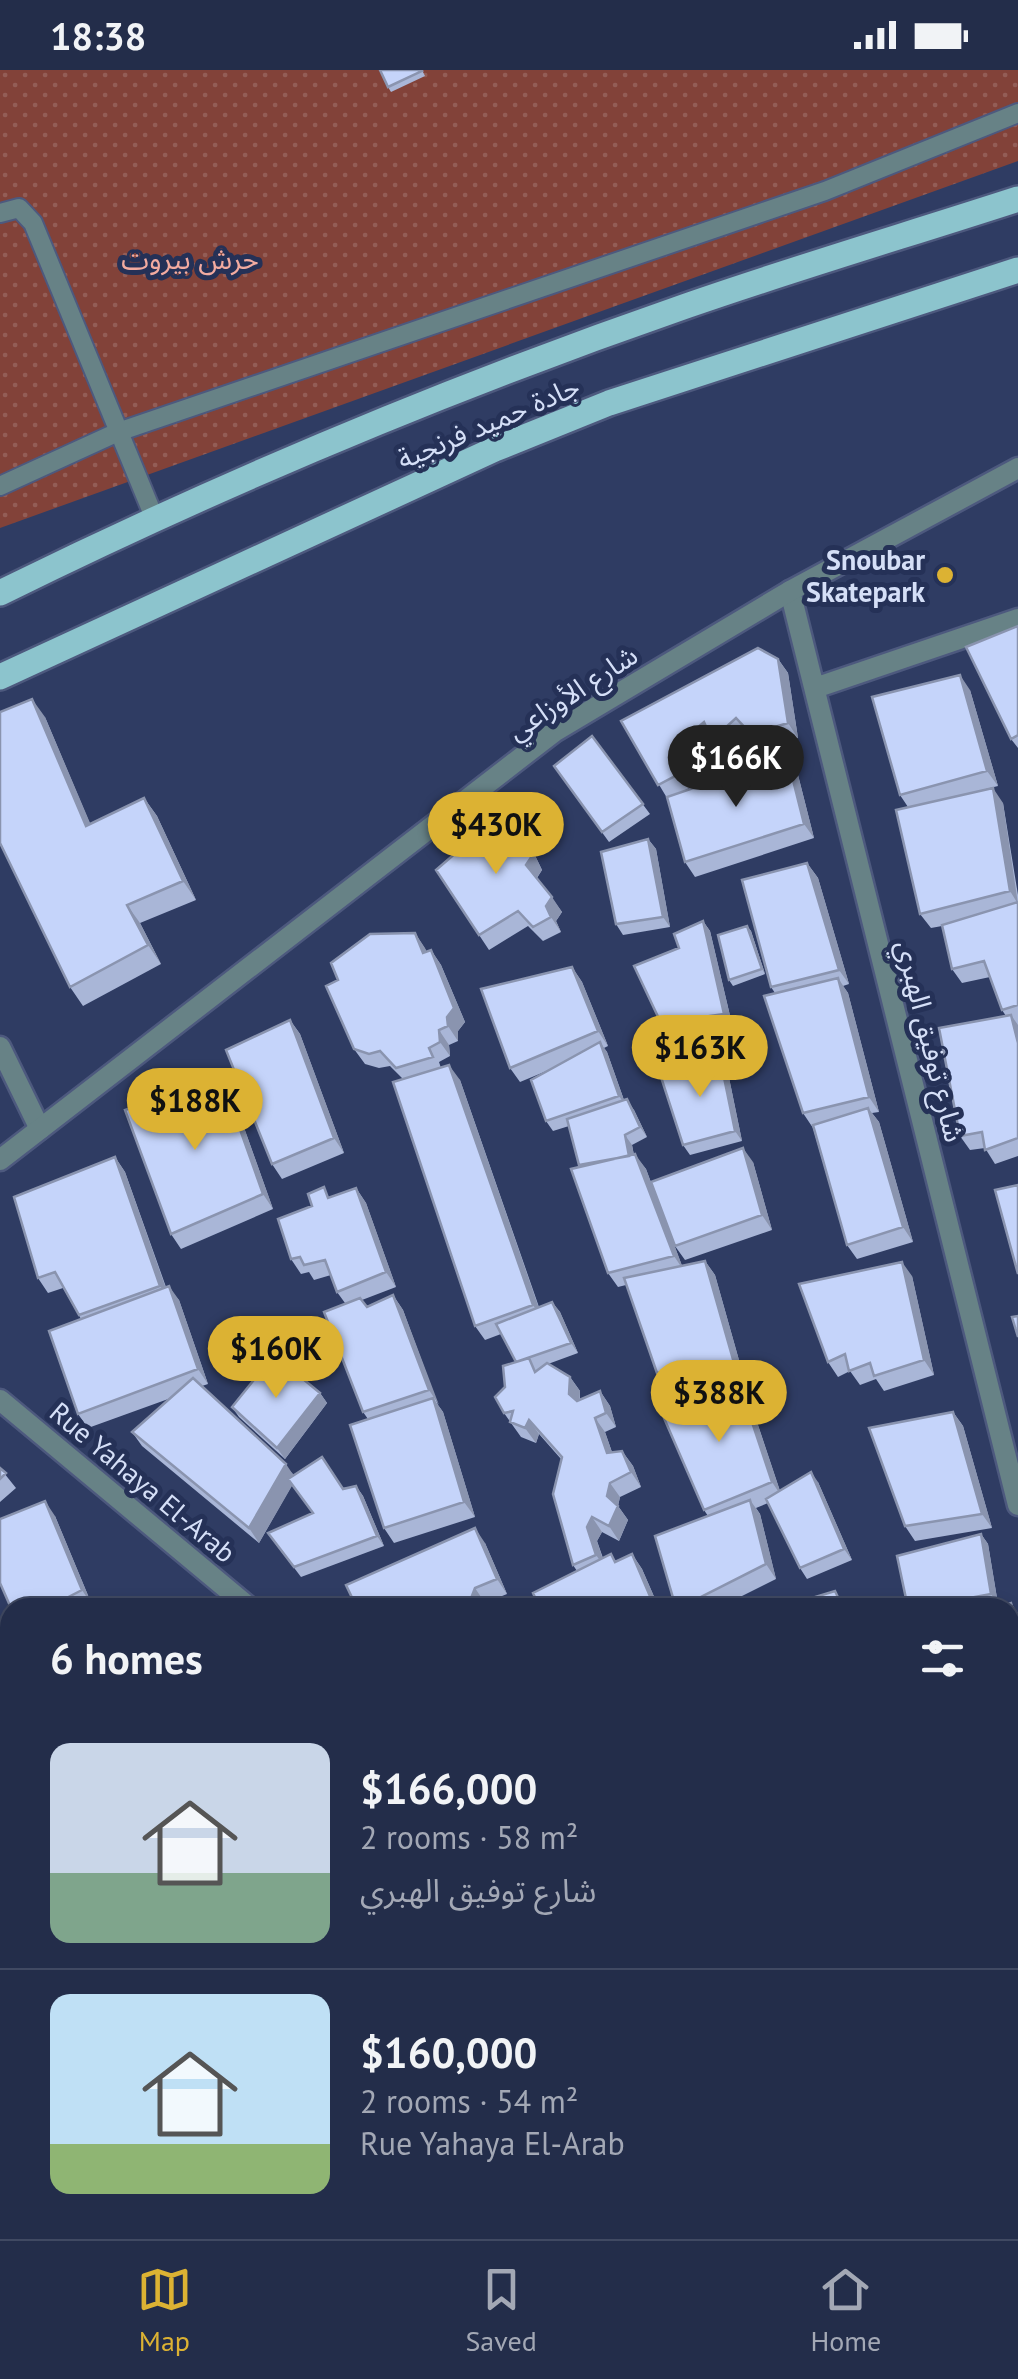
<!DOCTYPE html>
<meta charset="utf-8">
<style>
body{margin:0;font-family:"PT Sans","Noto Sans Arabic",sans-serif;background:#2b3551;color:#f1f3f6;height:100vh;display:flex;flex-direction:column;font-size:38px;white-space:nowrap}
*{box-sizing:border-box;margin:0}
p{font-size:32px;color:#a3a8b5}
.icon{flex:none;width:55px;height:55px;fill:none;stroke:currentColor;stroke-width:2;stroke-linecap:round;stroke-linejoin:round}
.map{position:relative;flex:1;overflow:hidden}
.drawer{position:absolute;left:0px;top:1528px;width:1020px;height:642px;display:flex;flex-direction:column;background:#232d4a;border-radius:30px 30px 0 0;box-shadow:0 5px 15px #0003,0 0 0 2px #404962}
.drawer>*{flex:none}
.price{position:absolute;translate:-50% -85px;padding:0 22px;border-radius:35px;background:#dcb233;color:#111;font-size:32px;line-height:65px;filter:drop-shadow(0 2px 5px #0008)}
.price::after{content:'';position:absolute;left:50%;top:60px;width:30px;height:22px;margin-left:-15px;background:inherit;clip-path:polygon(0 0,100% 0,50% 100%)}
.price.active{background:#222;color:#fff}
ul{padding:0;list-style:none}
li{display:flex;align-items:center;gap:30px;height:250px;padding:0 50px}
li+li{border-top:2px solid #404962}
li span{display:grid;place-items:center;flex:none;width:280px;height:200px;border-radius:20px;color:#555}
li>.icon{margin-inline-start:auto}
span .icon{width:120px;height:120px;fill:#fffc;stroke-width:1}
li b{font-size:42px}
h2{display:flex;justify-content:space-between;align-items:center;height:120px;padding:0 50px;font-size:42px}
.status{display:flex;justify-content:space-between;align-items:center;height:70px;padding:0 50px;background:#232d4a;direction:ltr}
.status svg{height:28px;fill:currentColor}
.dock{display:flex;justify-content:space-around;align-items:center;height:140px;border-top:2px solid #404962;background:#232d4a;font-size:28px;color:#a3a8b5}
.dock a{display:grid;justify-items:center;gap:5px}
.dock .active{color:#dcb233}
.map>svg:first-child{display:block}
.park{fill:url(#park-dots)}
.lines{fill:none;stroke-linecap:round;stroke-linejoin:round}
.service-casing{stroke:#4d597e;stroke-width:22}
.minor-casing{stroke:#4d597e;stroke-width:25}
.tertiary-casing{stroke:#4d597e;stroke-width:25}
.primary-casing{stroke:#4d597e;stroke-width:30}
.service{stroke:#678286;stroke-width:18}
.minor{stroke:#678286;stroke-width:20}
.tertiary{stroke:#678286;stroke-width:20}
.primary{stroke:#8cc4cd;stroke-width:25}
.wall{fill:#a9b6d7}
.shaded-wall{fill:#8a94af}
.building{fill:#c5d4fa;stroke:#8a94af;stroke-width:2.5}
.poi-dot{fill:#dcb233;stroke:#253157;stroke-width:4}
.labels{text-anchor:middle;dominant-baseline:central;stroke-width:10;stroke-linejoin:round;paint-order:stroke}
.park-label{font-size:28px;fill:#f2aba0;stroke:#253157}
.street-label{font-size:28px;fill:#d5dff7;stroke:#253157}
.poi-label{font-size:28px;font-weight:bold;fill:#d5dff7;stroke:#253157;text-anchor:end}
</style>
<div class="status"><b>18:38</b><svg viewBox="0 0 49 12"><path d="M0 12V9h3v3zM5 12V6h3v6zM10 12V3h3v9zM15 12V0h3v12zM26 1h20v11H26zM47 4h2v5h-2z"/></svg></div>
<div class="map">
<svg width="1018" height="2169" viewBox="0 0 1018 2169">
<defs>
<pattern id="park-dots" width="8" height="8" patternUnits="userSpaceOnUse" patternTransform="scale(2.5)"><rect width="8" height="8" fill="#824239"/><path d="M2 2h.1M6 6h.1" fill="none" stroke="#935d56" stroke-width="1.8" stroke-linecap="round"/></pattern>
</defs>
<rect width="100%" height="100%" fill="#2f3c63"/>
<path class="park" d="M0 0H1018V91L0 458Z"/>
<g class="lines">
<g class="service-casing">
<path id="service" d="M0 143 19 138 33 153 154 447
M0 416 118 362 825 121 1018 43"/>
</g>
<g class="minor-casing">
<path id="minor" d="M790 521 1018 1435
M815 618 1018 549
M0 977 40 1059
M1010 1780 1018 1778
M0 1881 10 1874
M1010 2141 1018 2140
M366 2160 367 2169"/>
</g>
<g class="tertiary-casing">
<path id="tertiary" d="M0 1090 554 662 790 521 1018 398
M0 1330 250 1538
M1000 2160 1011 2169"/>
</g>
<g class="primary-casing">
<path id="primary" d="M0 523C221 414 452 317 686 236 795 198 907 165 1018 129
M0 607 495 379 609 333 1018 200"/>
</g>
<use href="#service" class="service"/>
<use href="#minor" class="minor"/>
<use href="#tertiary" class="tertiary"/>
<use href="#primary" class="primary"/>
</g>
<path class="wall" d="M422 0 425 6 391 22 388 17Z
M1018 556V678L1011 669Z
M778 589 788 603 798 668 762 679 746 663 722 685 712 669 694 684 704 710 680 723 797 701 814 768 695 807 685 792 667 728 621 651Z
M970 620 998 716 970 723 1003 733 1018 825V1086L995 1094 985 1078 970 1080 960 1066 1006 946 1002 940 990 907 962 913 952 899 942 856 931 858 920 844 908 737 900 725Z
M45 647 90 754 144 728 157 746 196 830 140 853 161 894 83 936 70 917Z
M592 666 650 744 609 772 554 696Z
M509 737 519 752 542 800 537 808 562 842 556 851 561 862 543 871 528 856 489 880 436 800Z
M648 769 656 779 670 857 623 865 616 854Z
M807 793 818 808 849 914 843 916 848 923 879 1042 872 1043 879 1052 913 1172 857 1189 847 1175 813 1058 803 1043 775 923 771 917Z
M703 851 710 861 732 954 668 963 661 953 679 878Z
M747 856 751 861 765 904 733 916 729 910Z
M415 863 427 882 431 880 441 895 465 952 458 961V971L449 975 450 986 439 992 441 998 460 1010 539 1237 552 1232 560 1242 578 1283 548 1294 570 1307 580 1321V1330L600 1321 610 1336 616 1357 605 1362 612 1382 622 1381 633 1396 641 1417 620 1427 618 1436 628 1450 619 1471 602 1462 597 1471 603 1488 617 1492 632 1484 642 1499 659 1538H540L577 1501 573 1495 561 1389 539 1364 536 1373 521 1367 504 1343 505 1317 516 1292 501 1264 485 1270 475 1256 403 1009 390 996 379 998 365 994 354 979 338 910Z
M572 897 582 912 608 976 604 978 607 982 624 1030 634 1040 647 1067 632 1075 634 1085 646 1099 682 1196 705 1191 715 1205 746 1315 742 1316 748 1325 780 1421 818 1412 852 1490 807 1509 800 1498 768 1433 756 1438 760 1444 776 1509 718 1538H676L708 1446 704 1440 679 1343 680 1330 672 1317H667L657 1303 626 1215 618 1217 608 1203 569 1056 553 1061 546 1051 549 1000 520 1012 510 998Z
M290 950 300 964 344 1083 282 1109 272 1094Z
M719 983 726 993 742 1071 690 1085 683 1075Z
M221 1006 231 1021 273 1139 181 1179 171 1164Z
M115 1087 125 1102 166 1217 179 1230 208 1314 202 1316 294 1405 343 1418 356 1416 363 1426 384 1476 301 1507 268 1463 313 1443 292 1415 259 1473 142 1376 132 1362 171 1328 88 1358 78 1344 81 1249 63 1218 48 1223 38 1208Z
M753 1092 772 1160 685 1190 675 1176Z
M356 1118 366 1133 396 1217 362 1230 367 1237 393 1225 403 1240 438 1335 443 1342 475 1447 394 1473 384 1458 368 1349 363 1342 345 1233 337 1222 331 1205 314 1210 309 1202 301 1204 291 1189 312 1136 330 1127Z
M912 1206 934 1305 884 1321 876 1309 860 1315 850 1301 838 1307 828 1292Z
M320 1323 327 1333 285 1389 239 1347 232 1337Z
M953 1342 963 1356 992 1458 915 1471 905 1456Z
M0 1398 16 1418 0 1432Z
M55 1446 92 1535 87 1538H11Z
M981 1464 988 1474 998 1534 978 1538H908Z
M485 1473 507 1524 485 1533 483 1538H357Z
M1010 1538 1018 1544V1718L1010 1720Z
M0 1675 10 1698V1739L0 1744Z
M10 1763V1835L0 1841V1768Z
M1010 1847 1018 1848V1932H1014L1010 1926Z
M1018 2012V2117L1010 2119V2014Z
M132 2160H166V2162L149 2169H137Z
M644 2160H681L662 2169H650Z
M715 2160H807L814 2169H743L740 2167 738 2169H721Z
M813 2160H946L841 2169 832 2161 821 2169Z"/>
<path class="shaded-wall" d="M778 589 788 603 798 668 788 653Z
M960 605 970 620 998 716 987 701Z
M32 629 45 647 99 774 86 756Z
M683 670 694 684 704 710 694 696Z
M787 686 797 701 814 768 804 754Z
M993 718 1003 733 1018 834 1010 821Z
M144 728 157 746 196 830 183 811Z
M509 737 519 752 542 800 536 809 526 795Z
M648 769 656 779 670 857 663 847Z
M807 793 818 808 849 914 839 900Z
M552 827 562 842 556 851 561 862 551 847 546 836Z
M127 835 140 853 161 894 148 875Z
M703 851 710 861 732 954 724 944Z
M747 856 751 861 765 904 762 899Z
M415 863 425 878 434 898 423 883Z
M431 880 441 895 465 952 458 961V971L448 956Z
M572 897 582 912 608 976 598 961Z
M838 908 848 923 879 1042 869 1027Z
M1011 945 1018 955V973Z
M290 950 300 964 344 1083 334 1068Z
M439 960 449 975 450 986 440 972Z
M600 972 607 982 626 1036 619 1026Z
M719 983 726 993 742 1071 735 1061Z
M449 995 460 1010 543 1250 533 1235Z
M221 1006 231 1021 273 1139 263 1124Z
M627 1029 634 1040 647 1067 640 1057Z
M868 1038 879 1052 913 1172 903 1157Z
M625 1065 632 1075 636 1096 629 1086Z
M743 1078 753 1092 772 1160 762 1145Z
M635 1084 646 1099 684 1201 674 1186Z
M115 1087 125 1102 170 1230 160 1216Z
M356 1118 366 1133 396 1217 386 1202Z
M705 1191 715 1205 746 1315 736 1300Z
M902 1192 912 1206 934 1305 924 1290Z
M169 1216 179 1230 208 1314 198 1299Z
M393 1225 403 1240 439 1335 429 1320Z
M552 1232 560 1242 578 1283 571 1273Z
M570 1307 580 1321 579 1338 569 1324Z
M738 1310 748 1325 782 1427 772 1412Z
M600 1321 610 1336 616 1357 606 1343Z
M320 1323 327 1333 285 1389 277 1378Z
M433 1328 443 1342 475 1447 464 1432Z
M953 1342 963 1356 992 1458 982 1444Z
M595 1348 605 1362 617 1397 607 1383Z
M529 1350 539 1364 536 1373 525 1358Z
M622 1381 633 1396 641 1417 631 1402Z
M286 1394 296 1409 259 1473 249 1458Z
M811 1402 818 1412 852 1490 844 1479Z
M610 1413 620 1427 618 1436 628 1450 619 1471 609 1456 607 1426Z
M356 1416 363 1426 384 1476 377 1466Z
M750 1430 760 1444 776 1509 766 1494Z
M45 1431 55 1446 92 1535 82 1520Z
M592 1447 602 1462 597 1471 606 1499 596 1485 587 1457Z
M475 1458 485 1473 507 1524 497 1509Z
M981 1464 988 1474 998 1534 991 1524Z
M632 1484 642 1499 659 1538H655Z
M475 1518 485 1533 483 1538H472L470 1531Z
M1011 1533 1018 1543V1558Z
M0 1675 10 1698V1705L0 1683Z
M441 2160H451V2169H440Z"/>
<path class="building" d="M380 0H421L422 1 388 17Z
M1018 556V665L1011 669 966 577Z
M758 578 778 589 788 653 751 664 736 648 712 670 704 652 683 670 694 696 658 715 621 651Z
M960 605 987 701 900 725 872 627Z
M32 629 86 756 144 728 183 811 127 835 148 875 70 917 0 773V642Z
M592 666 643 734 602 762 554 696Z
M787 686 804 754 685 792 667 727Z
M993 718 1010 821 920 844 896 740Z
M509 737 532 786 526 795 552 827 546 836 551 847 533 857 518 841 479 865 436 800Z
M648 769 663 847 616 854 601 782Z
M807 793 839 900 771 917 742 810Z
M1018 832V935L1002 940 984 891 952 899 942 855Z
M703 851 724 944 661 953 634 896 679 878 674 864Z
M747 856 762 899 729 910 718 865Z
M415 863 423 883 431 880 454 938 447 947 448 956 439 960 440 972 429 978 433 987 396 998 380 981 369 984 354 979 326 916 338 910 331 893 370 864Z
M572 897 598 961 510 998 481 919Z
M838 908 869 1027 803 1043 764 926Z
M1011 945 1018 973V1068L985 1080 982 1062 960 1066 939 958Z
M290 950 334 1068 272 1094 226 980Z
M600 972 619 1026 546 1051 531 1010Z
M719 983 735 1061 683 1075 661 1007Z
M449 995 533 1235 475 1256 393 1012Z
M221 1006 263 1124 171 1164 125 1040Z
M627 1029 640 1057 625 1065 629 1086 579 1095 567 1049Z
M868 1038 903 1157 847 1175 813 1055Z
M743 1078 762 1145 675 1176 651 1112Z
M635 1084 674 1186 608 1203 571 1099Z
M115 1087 160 1216 79 1245 55 1202 38 1208 14 1127Z
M1018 1115V1204L995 1120Z
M324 1117 328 1128 356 1118 386 1202 337 1222 325 1190 304 1195 300 1187 291 1189 278 1149 312 1136 308 1124Z
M705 1191 736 1300 672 1319 670 1301 657 1303 624 1208Z
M902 1192 924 1290 874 1306 870 1293 849 1301 845 1284 828 1292 799 1214Z
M169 1216 198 1299 78 1344 49 1261Z
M393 1225 429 1320 363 1342 324 1242 360 1228 367 1237Z
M552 1232 571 1273 516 1292 496 1254Z
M1018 1246V1267L1012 1247Z
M274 1285 320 1323 277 1378 232 1337Z
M529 1288 535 1302 547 1293 570 1307 569 1324 577 1331 600 1321 606 1343 595 1348 607 1383 622 1381 631 1402 610 1413 607 1426 618 1436 609 1456 592 1447 587 1457 596 1485 573 1495 553 1424 562 1387 529 1350 525 1358 510 1352 513 1341 504 1343 495 1327 505 1317 503 1296Z
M193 1308 286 1394 249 1458 132 1362Z
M738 1310 772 1412 704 1440 664 1348 679 1343 676 1331Z
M433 1328 464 1432 384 1458 350 1355Z
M953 1342 982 1444 905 1456 869 1358Z
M322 1387 343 1419 356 1416 377 1466 294 1497 268 1463 313 1443 288 1409Z
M0 1398 6 1403 0 1409Z
M811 1402 844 1479 800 1498 766 1429Z
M750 1430 766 1494 679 1538H676L655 1466Z
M45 1431 82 1520 47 1538H11L0 1513V1449Z
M475 1458 497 1509 475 1518 470 1531 472 1538H357L346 1515Z
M981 1464 991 1524 916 1538H908L897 1486Z
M611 1484 615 1492 632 1484 655 1538H540L533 1523Z
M835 1521 843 1538H779Z
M1011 1533 1018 1558V1583L1010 1585V1538H995Z
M1018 1591V1701L1010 1703V1594Z
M0 1683 10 1705V1720L0 1725Z
M10 1763V1815L0 1821V1768Z
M1010 1847 1018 1848V1921H1010Z
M10 1915V1934L4 1917Z
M1018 2012V2101L1010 2102V2014Z
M402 2160H441L440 2169H404Z
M472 2160H561L563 2169H475Z
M715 2160H730L721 2168Z
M737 2160H807L811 2165 805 2169H745Z
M835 2160H854L843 2167Z
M856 2160H946L956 2169H841Z"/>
<circle class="poi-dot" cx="945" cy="505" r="10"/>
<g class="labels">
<g class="park-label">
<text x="190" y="188">حرش بيروت</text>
</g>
<g class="street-label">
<text transform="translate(488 352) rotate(-23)">جادة حميد فرنجية</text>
<text transform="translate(572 622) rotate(-33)">شارع الأوزاعي</text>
<text transform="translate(931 971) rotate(76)">شارع توفيق الهبري</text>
<text transform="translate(143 1412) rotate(40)">Rue Yahaya El-Arab</text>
</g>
<g class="poi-label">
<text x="925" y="489">Snoubar<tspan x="925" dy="32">Skatepark</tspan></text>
</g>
</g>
</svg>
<b class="price active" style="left:736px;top:740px">$166K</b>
<b class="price" style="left:496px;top:807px">$430K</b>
<b class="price" style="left:700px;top:1030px">$163K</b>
<b class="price" style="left:195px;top:1083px">$188K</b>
<b class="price" style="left:276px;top:1331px">$160K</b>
<b class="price" style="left:719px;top:1375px">$388K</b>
<section class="drawer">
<h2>6 homes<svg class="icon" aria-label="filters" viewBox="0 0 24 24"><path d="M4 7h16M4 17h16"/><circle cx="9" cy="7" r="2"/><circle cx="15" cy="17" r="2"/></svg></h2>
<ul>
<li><span style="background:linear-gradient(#c9d6e8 65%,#7fa58c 0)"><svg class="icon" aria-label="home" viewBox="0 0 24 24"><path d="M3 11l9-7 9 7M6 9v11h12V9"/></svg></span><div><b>$166,000</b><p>2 rooms · 58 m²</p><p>شارع توفيق الهبري</p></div></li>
<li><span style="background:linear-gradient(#bfe0f5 75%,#8fb573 0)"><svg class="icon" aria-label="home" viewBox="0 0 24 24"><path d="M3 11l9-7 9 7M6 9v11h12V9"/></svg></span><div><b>$160,000</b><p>2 rooms · 54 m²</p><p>Rue Yahaya El-Arab</p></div></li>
</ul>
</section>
</div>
<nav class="dock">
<a class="active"><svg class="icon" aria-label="map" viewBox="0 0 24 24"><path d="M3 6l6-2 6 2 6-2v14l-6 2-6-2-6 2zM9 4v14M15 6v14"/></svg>Map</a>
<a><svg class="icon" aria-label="saved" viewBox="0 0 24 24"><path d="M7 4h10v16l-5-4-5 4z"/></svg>Saved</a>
<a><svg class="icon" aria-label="home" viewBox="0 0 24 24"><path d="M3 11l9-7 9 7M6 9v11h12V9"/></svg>Home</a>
</nav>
